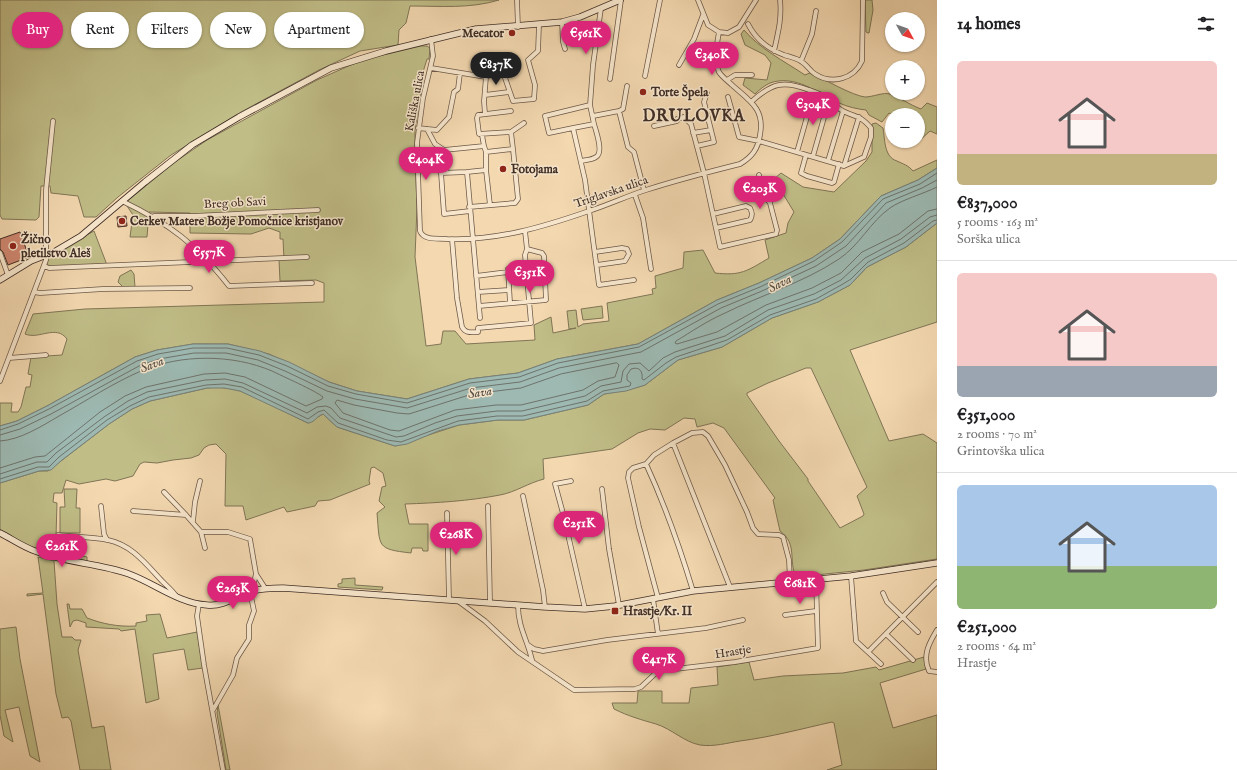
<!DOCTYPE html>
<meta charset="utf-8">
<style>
body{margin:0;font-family:"IM FELL English",serif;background:#f6f6f6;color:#202124;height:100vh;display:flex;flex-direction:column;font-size:15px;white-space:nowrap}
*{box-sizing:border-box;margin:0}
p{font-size:13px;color:#757577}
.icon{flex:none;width:22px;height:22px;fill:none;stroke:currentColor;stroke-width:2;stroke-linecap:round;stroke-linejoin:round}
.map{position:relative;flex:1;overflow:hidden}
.sheet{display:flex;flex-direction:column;background:#fff;width:300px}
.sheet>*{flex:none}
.hud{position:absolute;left:12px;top:12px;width:380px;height:36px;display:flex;gap:8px}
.needle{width:26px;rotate:130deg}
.controls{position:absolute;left:885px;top:12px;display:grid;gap:8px}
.controls a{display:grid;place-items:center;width:40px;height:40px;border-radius:50%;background:#fff;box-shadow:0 1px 3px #0004;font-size:20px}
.price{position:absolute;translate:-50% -34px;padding:0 9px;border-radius:14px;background:#db2777;color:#fff;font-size:13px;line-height:26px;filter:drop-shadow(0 1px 2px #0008)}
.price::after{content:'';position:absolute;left:50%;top:24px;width:12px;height:9px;margin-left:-6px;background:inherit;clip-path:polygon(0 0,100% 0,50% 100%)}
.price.current{background:#222;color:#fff}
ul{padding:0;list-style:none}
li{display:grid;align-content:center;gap:8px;height:212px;padding:0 20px}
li+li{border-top:1px solid #e0e0e0}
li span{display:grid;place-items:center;height:124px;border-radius:6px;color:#555}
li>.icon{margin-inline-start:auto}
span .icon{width:72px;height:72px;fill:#fffc;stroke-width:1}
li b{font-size:17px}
h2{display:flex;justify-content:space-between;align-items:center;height:48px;padding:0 20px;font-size:17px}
.pill{padding:0 14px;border-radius:18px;background:#fff;box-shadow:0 1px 3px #0004;font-size:14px;line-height:36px}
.pill.current{background:#db2777;color:#fff}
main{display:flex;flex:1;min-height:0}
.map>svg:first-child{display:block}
.green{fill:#c0bd87;stroke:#807556;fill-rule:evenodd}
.water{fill:#9db9b2;stroke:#77817a}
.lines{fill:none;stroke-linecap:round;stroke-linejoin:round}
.shore{stroke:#6e736c;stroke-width:1}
.building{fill:#cf866f;stroke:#3f2d25}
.street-casing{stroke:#6c5848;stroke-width:5.5}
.secondary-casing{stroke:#3f2d25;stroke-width:7}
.street{stroke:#f7e6cc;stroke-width:4}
.secondary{stroke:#f7e6cc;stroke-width:5.5}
.poi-dot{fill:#8f2418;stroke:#f7e6cc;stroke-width:1.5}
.labels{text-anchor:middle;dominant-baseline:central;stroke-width:3;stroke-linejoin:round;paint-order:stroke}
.poi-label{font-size:12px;font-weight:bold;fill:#3f2d25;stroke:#f7e6cc;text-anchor:start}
.street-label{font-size:12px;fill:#3f2d25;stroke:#f7e6cc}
.water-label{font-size:13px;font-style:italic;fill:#565048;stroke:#f7e6cc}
.district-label{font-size:16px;font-weight:bold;letter-spacing:1px;fill:#3f2d25;stroke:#f7e6cc}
</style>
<main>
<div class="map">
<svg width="937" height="770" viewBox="0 0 937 770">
<rect width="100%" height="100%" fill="#f3d8b0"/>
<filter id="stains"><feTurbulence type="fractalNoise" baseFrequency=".005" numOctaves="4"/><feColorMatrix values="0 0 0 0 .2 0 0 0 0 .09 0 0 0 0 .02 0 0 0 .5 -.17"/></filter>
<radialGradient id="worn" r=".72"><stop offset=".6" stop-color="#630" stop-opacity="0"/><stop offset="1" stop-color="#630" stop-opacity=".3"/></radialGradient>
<path class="green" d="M0 0H499C470 9 439 6 410 6L406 23 399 30 398 45 360 51 319 70 241 112 171 155 118 197 96 217H84L78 196 51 193 50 186H41L39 217 36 220 2 219 0 215Z
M865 0H872L873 10 869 33H868L866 32Z
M744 30C760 49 784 61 805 75L812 72C822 79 854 96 865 97 873 97 883 92 890 94 899 97 910 105 921 109L927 103 937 107V134L930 131 919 141 918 139 925 128 918 123V115H893L889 113 882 122 869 115 866 110C857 109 848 107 839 103 818 93 795 74 770 83 765 85 759 90 755 94L743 85 745 78 767 80 771 63 765 55 745 45 741 34Z
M421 46H427L430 48 429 59H427L423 72V82L415 128V150L417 207 415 257 426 346 441 344 443 331H455L466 344 535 340 534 325 551 317 553 333 576 328 569 329 567 311 576 310 578 327 583 324 609 321 607 303 653 294 652 289 656 288 655 276 683 268 684 252 703 250 715 273C741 276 747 271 769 258L765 240 786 233 788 223 794 212 774 179 781 173 803 187 834 192 866 161 872 152V124L876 123 883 128C885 140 884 157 897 161 903 164 908 165 913 171L937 160V168L918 180 881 196 840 239 812 258 759 283 717 300 638 344 557 359 518 373 469 379 407 399 357 391 329 382 269 354 228 344H193L157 350 135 357 47 406 17 421 0 426V403H12L11 412H18L21 407 26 387H30L32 375 28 374 31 357 62 355 67 339C56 324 39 340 25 334L33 314 85 309 324 302V283L316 280 280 281 279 259H284L283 239H280V232L269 228 251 234 190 233V213L149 212 147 237H130L133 215 125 203 175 162 207 140 317 80 362 60Z
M937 223V322L850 350 889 441 923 434 937 443V559L864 570 796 577C788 561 798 544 780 531L773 500 775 498 724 428 713 423 697 427 695 419 684 418 665 430 650 429 638 433 612 449 543 459 544 479C528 483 516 492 500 495 469 501 436 503 405 504L409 524H428V551H423L422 548H412L411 553C376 549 380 547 377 513L385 507 379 501 382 487 386 486 383 473 374 467 371 468 369 481 370 484 330 500 318 501 315 506 287 512 284 507 246 520 243 506H225L226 454 216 444 209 445 204 448 199 455 191 458 173 460 157 463 144 462 140 464 133 476 115 481 106 479 79 484 66 480 62 493H54L53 502 57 503 56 536 68 537 64 552 87 557V561L46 552 24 544 0 530V483L39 471H48L109 424 132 409 150 401 207 388C244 383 276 409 308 423L323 414 337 427 395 446 459 425 498 420H524L588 405 604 394 635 388 645 385 678 360 722 347 772 318 818 302 850 285 867 267 906 247ZM806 368H811L867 487 857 496 864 514 863 516 840 528 808 481V479L779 441 747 395V393L768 383Z
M94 231 107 265 51 267 47 264 46 260 50 255Z
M131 270 134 274 135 287H123L118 282 120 276Z
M602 306 603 318 583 320 581 309Z
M64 489H77L76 508H80V533H60V507H65Z
M38 557 54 561 57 604 62 637H72L75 640H81L78 650 92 728 104 726 111 770H80L71 721 68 717 62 718 56 694 43 594 27 596V594L43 593Z
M355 578V585L383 587 382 590 338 587V584L342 583V579Z
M67 604H69L70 609H82L87 618C103 624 118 627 136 626V623L147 621 146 615 160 614 167 638 197 632 203 668 188 670 184 649 153 654 159 699 146 703 135 629 121 631 119 629 86 627V623L77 620 73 621 70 627Z
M16 627 20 659 40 762 30 756 19 707 5 710 13 742 4 736 0 715V629Z
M924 657 926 669 880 683 893 728 937 715V770H827L842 765 834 723 832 722C801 729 771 737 740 741 727 743 714 747 700 745 684 742 672 729 656 724 642 720 628 716 614 709L612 703H637L638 691H662V703H689L691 688 718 685 717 667 749 662 754 680 783 676 843 673 876 667 879 670Z
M218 705 230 770H226L217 713Z"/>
<path class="water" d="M937 168V223L906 247 867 267 850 285 818 302 772 318 722 347 678 360 645 385 626 391 604 394 588 405 524 420H498L459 425 438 431 407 444 395 446 337 427 323 414C317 416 314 423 308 423L240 391 224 388H207L150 401 132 409 109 424 62 460 51 470 39 471 0 483V426L17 421 47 406 135 357 157 350 193 344H228L260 351 289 362 329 382 357 391 407 399 469 379 518 373 557 359 638 344 717 300 759 283 812 258 840 239 881 196 918 180Z"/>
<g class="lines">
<path class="shore" d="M937 187C923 194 901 200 890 208 870 222 860 245 839 259 803 283 761 295 723 314 707 321 691 332 676 341L675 343 677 344 717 332 766 305 812 288 841 273 862 252 899 234 928 211 937 209
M617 363 619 365 615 377 598 381 583 390 521 405H496L455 410 399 431 390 430 343 413 335 403 337 400 354 405 397 413 409 414 472 394 521 388 561 374Z
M0 430 18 424 49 409 137 361 158 354 193 348H227L259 355 287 366 328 386 356 394 407 403 470 383 519 377 558 363 639 347 718 304 760 287 814 261 842 242 883 199 920 184 937 173
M0 435 20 429 51 414 139 366 159 359 194 353H226L258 360 285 371 327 391 355 399 407 408 471 388 520 382 559 368 641 352 721 308 762 291 816 266 846 246 886 203 922 188 937 180
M0 441C20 440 42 426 59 416 86 401 113 383 141 371 181 354 232 354 272 371 282 376 316 391 323 397L322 399 306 406 245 377 225 373 204 374 146 387 125 396 100 412 45 456 35 457 0 468
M0 474 37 462H47L56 453 104 417 128 401 147 392 205 380 225 379 243 383 307 413 317 407 326 406 331 408 340 418 396 437 404 436 435 423 457 416 497 411H522L585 396 601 386 621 382 623 371 629 364 640 363 649 371 663 358 675 352 725 336 768 310 814 294 841 280 865 258 901 239 930 217 937 215
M0 479 38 467H49L59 457 107 420 130 406 149 397 206 385 224 384 242 387 308 419 318 412 324 410 338 423 387 440 401 442 458 421 497 416H523L587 401 603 391 630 386 631 383 627 380V375L631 369C640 366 643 372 642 379L644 380 666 363 676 357 727 340 770 315 816 299 843 284 851 279 868 262 904 243 933 221 937 220"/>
</g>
<path class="building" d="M126 216 127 226 118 227 117 217Z
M20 232 29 257 8 265 3 252 0 249V239Z
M250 578 251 580 249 587 244 590 242 588 237 591 242 581Z"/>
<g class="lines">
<g class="street-casing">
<path id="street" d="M517 0 518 27
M698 0 708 25 719 32 728 33 739 27 756 0
M562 22 563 42 565 49
M748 24C756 40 768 49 784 55 790 57 797 58 802 62 807 65 810 71 815 74 832 85 854 79 862 61L863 0
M431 39 433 56 423 98 417 143 420 231C424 241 438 238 447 239 496 241 543 227 589 211 608 205 627 196 646 190 677 180 708 172 740 164 752 157 758 149 760 135 765 109 750 101 732 85 728 81 722 77 719 72 713 59 717 45 719 32
M774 51C778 33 782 18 780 0
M801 61 812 34 816 11
M679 65 694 39 703 15
M431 68 486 77 500 71 503 72 513 101 534 99 535 85 528 60 538 51 539 25
M645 76 660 0
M610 79 621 0
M727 80 735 75H752
M627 86 623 109 619 111 628 147 634 152 644 190
M485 95 509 92
M728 97 739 137 759 141 844 166 864 157 871 137V128C860 115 857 118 843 111 837 108 832 102 826 98 822 94 815 92 809 90 783 80 772 83 751 102
M590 105 593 65 601 8
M511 111 478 115 477 118 479 134 511 132
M485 114 484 101 486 77
M593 116 619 111
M654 126 677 121V119L684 117 691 124 704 173 720 247 776 234 777 230 770 203 766 198 759 175
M418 128 437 130 449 117 454 92 458 89 460 73
M573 128 549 133 545 116 590 105 594 124 573 128 585 180 599 285 634 280
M427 129 435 144 444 150
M511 132 513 149
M511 132 524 123
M693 133 711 130
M482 135 484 146
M697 146 714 142 704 102 707 93
M797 152 814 92
M806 155 801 173 807 176 832 183 834 182 839 164
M813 156 829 100
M581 161C585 160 592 160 596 157 604 153 596 131 594 124
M828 161 843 111
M844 166 859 117
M486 170 490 205
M467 172 441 173 444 214 470 211
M446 173 444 150 484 146 486 152V170L467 172 480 318
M635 195 643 218 651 269
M122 201C170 224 196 244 229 286L312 283
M469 207 515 203 518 199 513 149 486 152
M713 214 746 206 750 208C752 212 753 215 750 220L716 228
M154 216H194L318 210
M452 239 457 298 462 327C466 334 472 332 478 332V328L531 323 525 255 527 249 525 231
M595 252 622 248 627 249 629 254 625 261 597 265
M0 253 8 275
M44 266 49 268 307 257
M508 269 510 303
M476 276 508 272
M34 292 40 293 103 289 190 288
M478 292 509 290
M479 306 546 300 544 256 542 253 527 249
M9 358 46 355
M0 381 46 260V190L53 121
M673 443 730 587
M646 464C665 505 680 548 693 591
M571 481 555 484 564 517 585 609
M602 489 609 549 619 605
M164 492 186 515
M523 496 543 590 545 607
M101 506 104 534 107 540
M488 506 490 603
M133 511 186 515 201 532H228L250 539 256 574 265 588
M447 513 449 599
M193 521 195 502 200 481
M201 532 205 548
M58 535C74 537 92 537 108 540 132 545 146 564 162 581 167 586 172 590 177 597
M851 576 856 641 881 664
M252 591 256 574
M883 593 887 602 918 632
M658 598 639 527 628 478 629 472 633 468 646 464 654 455 673 443 692 433 703 432 708 436 725 465 747 512 753 528 758 534 779 535 783 537 789 560 790 581
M653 599 658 634
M458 601 485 621 518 652 574 690 635 689 641 687 658 671 735 662 818 648 816 579
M199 604 197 616 204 665 223 770
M518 605C518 627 527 639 532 660
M785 615 816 611
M937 630C929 643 922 656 929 671L937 672
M886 634 913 660
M528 645 534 649 543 651 607 640 706 628 743 620
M868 652 937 582
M213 710 233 675 237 658 249 639V625L254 611 250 592"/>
</g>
<g class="secondary-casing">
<path id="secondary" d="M0 280 31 261 54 252 81 236 145 182 192 145 239 117 331 68 386 51 476 29 562 22 580 17 620 0
M0 533C12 539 23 547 35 551 65 563 99 563 129 574 156 584 178 603 207 605 225 607 237 595 253 591 263 588 273 588 283 588L545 607 585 609 615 606 693 591 851 576 937 563"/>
</g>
<use href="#street" class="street"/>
<use href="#secondary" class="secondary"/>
</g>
<g class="poi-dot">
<circle cx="512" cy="33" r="4"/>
<circle cx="643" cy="92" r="4"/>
<circle cx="503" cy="169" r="4"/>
<circle cx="122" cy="221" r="4"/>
<circle cx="13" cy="246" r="4"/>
<rect x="611" y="607" width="8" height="8" rx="2"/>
</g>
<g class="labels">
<g class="poi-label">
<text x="504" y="33" text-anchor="end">Mecator</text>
<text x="651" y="92">Torte Špela</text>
<text x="511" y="169">Fotojama</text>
<text x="130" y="221">Cerkev Matere Božje Pomočnice kristjanov</text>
<text x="21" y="239">Žično<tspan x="21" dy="14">pletilstvo Aleš</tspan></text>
<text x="623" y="611">Hrastje/Kr. II</text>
</g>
<g class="street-label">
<text transform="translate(415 101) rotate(-79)">Kališka ulica</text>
<text transform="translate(611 192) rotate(-19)">Triglavska ulica</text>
<text transform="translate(235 203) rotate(-3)">Breg ob Savi</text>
<text transform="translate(733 652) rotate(-9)">Hrastje</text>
</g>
<g class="water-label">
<text transform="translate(780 284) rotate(-27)">Sava</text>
<text transform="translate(152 365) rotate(-21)">Sava</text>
<text transform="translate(480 393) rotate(-8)">Sava</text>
</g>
<g class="district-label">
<text x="694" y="117">DRULOVKA</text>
</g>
</g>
<rect width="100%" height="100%" filter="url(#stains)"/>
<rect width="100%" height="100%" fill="url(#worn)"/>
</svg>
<div class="controls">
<a><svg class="needle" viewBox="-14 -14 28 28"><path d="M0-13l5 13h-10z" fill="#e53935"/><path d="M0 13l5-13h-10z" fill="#757577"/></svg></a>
<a>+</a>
<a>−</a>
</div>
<b class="price" style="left:586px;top:55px">€561K</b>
<b class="price" style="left:712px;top:76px">€340K</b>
<b class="price current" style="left:496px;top:86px">€837K</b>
<b class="price" style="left:813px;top:126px">€304K</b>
<b class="price" style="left:426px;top:181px">€404K</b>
<b class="price" style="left:760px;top:210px">€203K</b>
<b class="price" style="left:209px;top:274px">€557K</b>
<b class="price" style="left:530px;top:294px">€351K</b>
<b class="price" style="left:579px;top:545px">€251K</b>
<b class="price" style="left:456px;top:556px">€268K</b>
<b class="price" style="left:62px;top:568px">€261K</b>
<b class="price" style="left:800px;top:605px">€681K</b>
<b class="price" style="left:233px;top:610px">€263K</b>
<b class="price" style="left:659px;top:681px">€417K</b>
<div class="hud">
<a class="pill current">Buy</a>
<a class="pill">Rent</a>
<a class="pill">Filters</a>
<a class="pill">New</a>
<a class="pill">Apartment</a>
</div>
</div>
<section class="sheet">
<h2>14 homes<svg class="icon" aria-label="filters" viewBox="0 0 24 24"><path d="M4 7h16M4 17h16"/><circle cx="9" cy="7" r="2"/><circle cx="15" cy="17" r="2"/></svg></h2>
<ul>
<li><span style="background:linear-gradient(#f6c9c9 75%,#c2b280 0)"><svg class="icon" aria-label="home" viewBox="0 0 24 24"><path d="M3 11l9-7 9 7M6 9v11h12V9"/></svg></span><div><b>€837,000</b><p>5 rooms · 163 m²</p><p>Sorška ulica</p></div></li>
<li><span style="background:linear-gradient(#f6c9c9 75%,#9aa5b1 0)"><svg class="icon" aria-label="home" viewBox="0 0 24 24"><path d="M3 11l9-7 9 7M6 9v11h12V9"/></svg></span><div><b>€351,000</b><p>2 rooms · 70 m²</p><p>Grintovška ulica</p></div></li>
<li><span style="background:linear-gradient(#a9c7e8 65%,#8fb573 0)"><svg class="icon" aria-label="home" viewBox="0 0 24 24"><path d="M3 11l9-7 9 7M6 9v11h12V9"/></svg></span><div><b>€251,000</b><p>2 rooms · 64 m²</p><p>Hrastje</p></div></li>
</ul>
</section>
</main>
